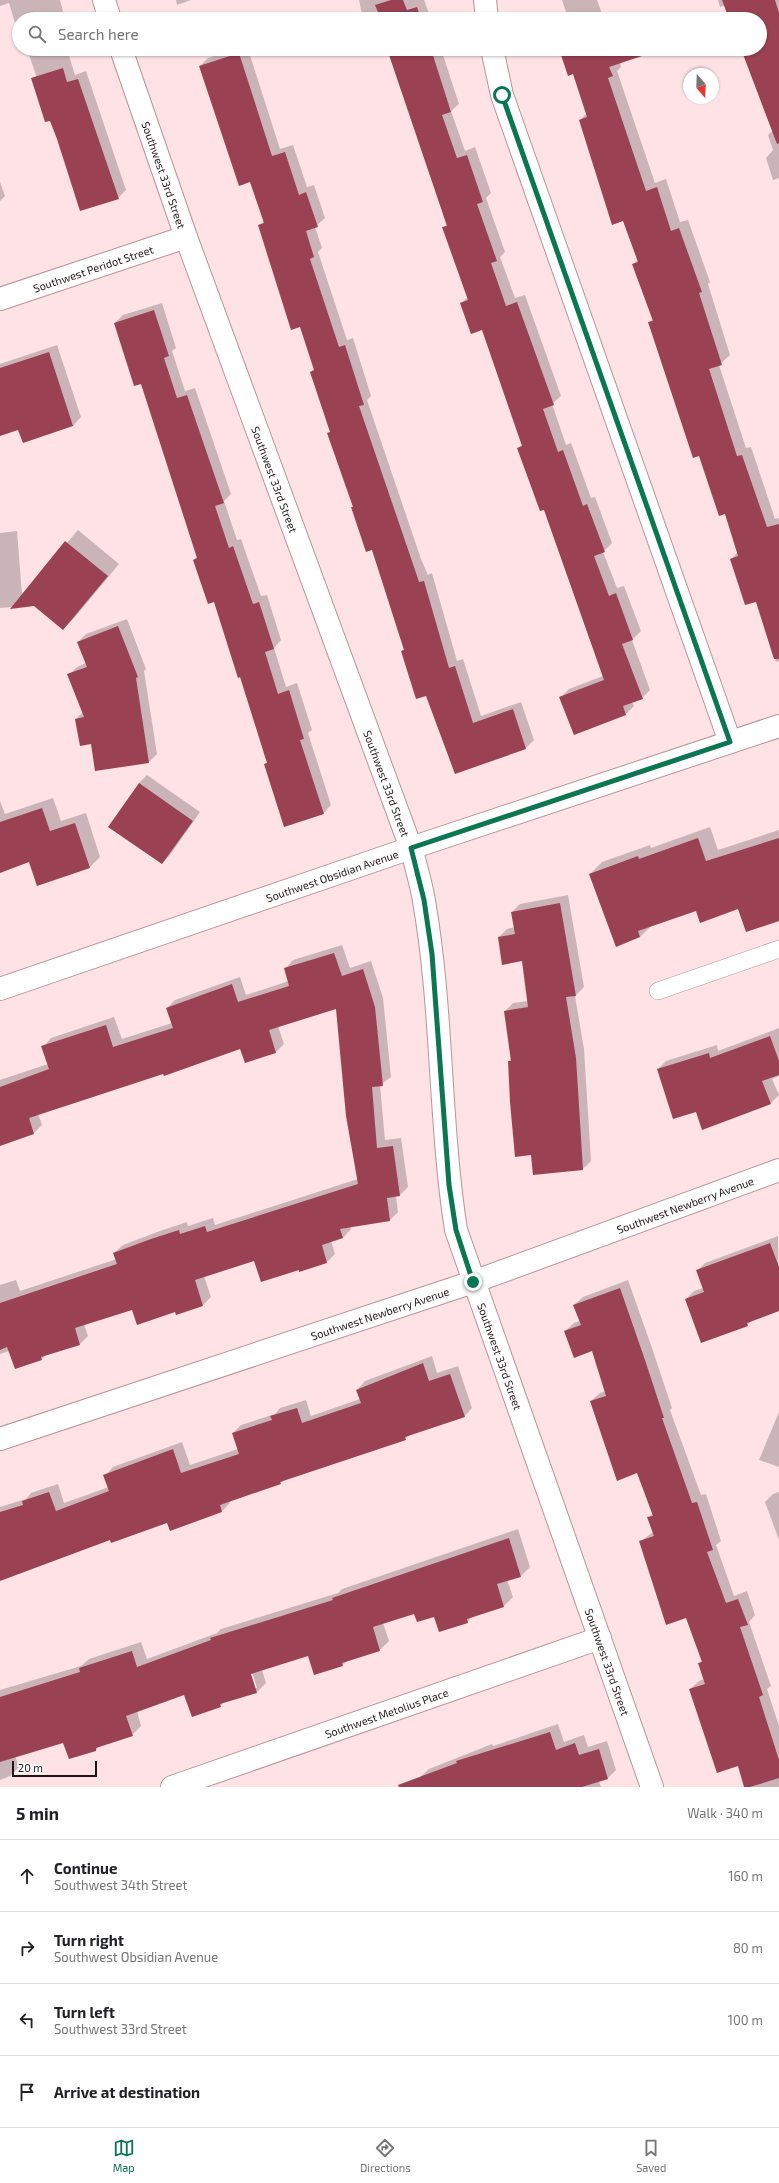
<!DOCTYPE html>
<html lang="en">
<head>
<meta charset="utf-8">
<style>
  body { margin:0; font-family:"Exo 2",sans-serif; background:#f6f6f6; color:#202124 }
  .compass { position:absolute; left:683px; top:68px; width:36px; height:36px; border-radius:50%; background:#fff; box-shadow:0 1px 3px #0004; rotate:161deg }
  .scale { position:absolute; left:12px; bottom:10px; width:85px; box-sizing:border-box; padding-left:4px; border:2px solid #201416; border-top:0; font-size:11px; line-height:14px; white-space:nowrap; color:#201416; -webkit-text-stroke:3px #fff; paint-order:stroke }
  .stop { position:absolute; width:12px; height:12px; margin:-9px; border:3px solid #0a7751; border-radius:50%; background:#fff }
  .stop.end { background:#0a7751; border-color:#fff; box-shadow:0 1px 4px #0008 }
  .list { margin:0; padding:0; list-style:none }
  h2 { display:flex; justify-content:space-between; align-items:center; height:52px; margin:0; padding:0 16px; font-size:17px }
  h2 small { font-size:13px; font-weight:400; color:#757577 }
  .list li { display:grid; grid-template-columns:26px 1fr auto; gap:12px; align-items:center; box-sizing:border-box; height:72px; padding:0 16px; border-top:1px solid #e0e0e0 }
  .list b { display:block; font-size:15px; white-space:nowrap }
  .list p { margin:0; font-size:13px; white-space:nowrap; color:#757577 }
  .list em { font-size:13px; font-style:normal; color:#757577 }
  .icon { flex:none; width:22px; height:22px; fill:none; stroke:currentColor; stroke-width:2; stroke-linecap:round; stroke-linejoin:round }
  .map { position:relative; flex:none; width:779px; height:1787px; overflow:hidden }
  .search { position:absolute; background:#fff; box-shadow:0 1px 3px #0004; left:12px; right:12px; top:12px; height:44px; display:flex; align-items:center; gap:10px; box-sizing:border-box; padding:0 14px; border-radius:22px; color:#757577; font-size:15px }
  .sheet { height:340px; background:#fff }
  nav { display:flex; justify-content:space-around; align-items:center; box-sizing:border-box; height:56px; border-top:1px solid #e0e0e0; background:#fff; font-size:11px; color:#757577 }
  nav a { display:grid; justify-items:center; gap:2px }
  nav .on { color:#0a7751 }
  .map>svg:first-child { display:block }
</style>
</head>
<body>
<div class="map">
<svg width="779" height="1787" viewBox="0 0 779 1787">
  <rect width="100%" height="100%" fill="#fee2e5"/>
  <g fill="#0003" fill-rule="evenodd">
    <polygon points="0,0 60,0 65,19 19,19 19,36 9,3 0,6"/>
    <polygon points="176,0 191,0 177,5"/>
    <polygon points="359,0 424,0 431,19 363,19"/>
    <polygon points="562,0 597,0 604,19 564,19 568,18"/>
    <polygon points="718,0 779,0 779,178 773,180 766,158 773,150 768,135 773,130 742,49 760,49 760,19 738,19 733,3 720,7"/>
    <polygon points="27,49 67,49 75,75 86,71 126,190 118,198 58,139"/>
    <polygon points="235,49 248,49 280,149 293,145 307,187 314,185 325,218 315,227 322,248 318,252 347,340 353,338 371,396 367,400 421,559 428,575 432,573 457,661 463,659 481,716 521,702 534,740 526,748 456,772 427,694 402,651 404,649 372,549 328,434 331,431 311,372 315,369 301,326 260,225 264,221 250,181 200,66 208,58"/>
    <polygon points="388,49 441,49 459,104 451,111 465,151 475,147 491,193 486,198 505,252 500,257 515,298 525,295 561,396 552,404 566,445 571,443 591,498 595,497 612,543 603,552 617,588 624,586 641,631 632,640 650,690 642,698 632,702 634,706 626,714 574,734 561,697 569,689 603,676 544,509 519,448 523,444 482,329 461,303 468,297 443,228 447,224"/>
    <polygon points="560,49 629,49 620,62 621,67 617,71 655,183 666,179 680,222 688,220 710,282 708,284 730,355 719,365 746,448 751,447 775,519 779,518 779,661 776,662 756,600 731,559 738,552 725,513 700,454 649,322 653,319 633,264 638,260 624,220 580,120 587,113 574,73"/>
    <polygon points="0,182 5,196 0,201"/>
    <polygon points="162,303 176,348 172,351 185,391 195,388 231,494 224,501 237,540 241,539 261,596 267,595 281,640 274,648 286,687 297,683 312,730 308,733 331,805 323,814 265,764 268,761 241,676 214,601 194,560 198,556 141,382 115,323 123,315"/>
    <polygon points="57,345 81,417 73,426 19,428 0,435 0,364"/>
    <polygon points="78,530 119,564 75,617 63,629 35,605 0,608 0,533 17,531 22,595"/>
    <polygon points="127,619 146,669 144,671 157,754 149,762 96,770 92,743 76,719 83,712 69,675 77,667 86,663 78,642 86,634"/>
    <polygon points="147,775 200,812 170,855 162,863 139,783"/>
    <polygon points="53,798 61,821 86,813 100,857 89,868 30,860 0,872 0,801 5,814"/>
    <polygon points="710,827 718,850 779,830 779,915 739,908 696,910 651,926 640,937 616,945 590,874 602,862 650,845 651,848"/>
    <polygon points="568,895 584,987 575,996 584,1049 591,1161 583,1169 532,1154 509,1061 511,1059 505,1011 513,1003 528,1001 522,960 499,937 507,929 515,927 512,912 520,904"/>
    <polygon points="342,945 350,968 371,961 383,998 391,1077 380,1085 385,1140 401,1138 408,1187 400,1195 396,1196 398,1212 390,1220 350,1226 351,1229 343,1238 331,1241 335,1254 327,1262 300,1270 254,1260 204,1276 211,1297 203,1305 176,1313 175,1311 132,1308 84,1324 88,1336 80,1344 46,1355 42,1359 9,1351 0,1354 0,1285 16,1280 20,1291 117,1259 114,1253 123,1245 160,1231 187,1222 188,1226 213,1218 215,1225 358,1179 337,1007 278,1026 284,1044 276,1052 246,1062 241,1047 38,1114 42,1125 34,1133 5,1143 0,1131 0,1080 48,1064 43,1047 51,1038 114,1017 122,1039 172,1023 167,1008 175,1000 240,977 246,995 289,981 285,969 293,960"/>
    <polygon points="779,1028 779,1076 772,1079 779,1095 771,1103 697,1111 658,1069 666,1061 717,1045 718,1051"/>
    <polygon points="778,1236 779,1310 753,1320 747,1325 686,1299 694,1291 703,1288 697,1271 705,1263"/>
    <polygon points="628,1280 653,1351 672,1408 670,1410 701,1495 706,1494 721,1541 716,1545 734,1596 747,1591 755,1615 749,1622 771,1686 767,1689 779,1726 779,1787 745,1787 738,1764 690,1689 699,1681 705,1679 699,1664 703,1660 687,1617 640,1542 653,1532 649,1517 653,1513 638,1472 591,1401 600,1393 606,1391 593,1350 565,1331 574,1323 580,1321 574,1305 583,1297"/>
    <polygon points="432,1356 437,1373 458,1366 472,1408 464,1417 410,1435 405,1439 285,1479 281,1483 229,1500 230,1503 222,1511 167,1522 111,1539 0,1580 0,1507 26,1499 31,1493 58,1484 64,1503 109,1487 105,1476 113,1467 182,1442 190,1465 238,1449 233,1433 241,1425 275,1414 280,1408 306,1400 311,1416 360,1399 357,1390 365,1381"/>
    <polygon points="779,1412 779,1467 759,1460"/>
    <polygon points="779,1492 779,1540 765,1502 773,1494"/>
    <path d="M518,1529L530,1567L521,1576L507,1580L513,1597L504,1606L473,1616L467,1622L415,1613L383,1623L389,1641L380,1650L348,1660L343,1665L315,1674L308,1655L262,1670L266,1683L257,1692L224,1702L220,1706L185,1694L137,1711L141,1726L132,1735L100,1745L96,1750L64,1742L15,1756L19,1767L10,1776L0,1780V1690L81,1666L89,1659L141,1642L147,1659L217,1633L221,1629L338,1593L342,1589ZM251,1669L257,1688H255L249,1670Z"/>
    <polygon points="558,1724 564,1742 584,1735 588,1747 607,1741 616,1770 608,1778 599,1781 601,1787 424,1787 420,1777 429,1769 492,1744 493,1746"/>
  </g>
  <g fill="#9a4153">
    <polygon points="391,0 403,0 407,10 417,7 421,19 375,19 380,17 375,5"/>
    <polygon points="722,0 775,0 779,13 779,143 777,144 741,49 760,49 760,19 729,19"/>
    <polygon points="373,49 431,49 451,112 442,115 457,158 467,155 483,202 477,204 497,261 491,263 506,306 517,302 554,405 543,409 558,452 563,450 583,506 587,504 605,552 594,556 609,596 616,593 633,640 622,644 643,699 623,706 626,715 574,735 559,697 604,680 544,510 540,511 517,448 522,446 482,330 471,334 460,303 468,300 442,227 447,226 387,49 374,54"/>
    <polygon points="559,49 650,49 651,53 609,67 613,76 608,78 646,191 657,187 671,231 679,228 702,292 699,293 722,365 709,369 737,456 742,455 767,527 779,524 779,659 774,659 756,602 745,605 730,559 738,556 725,514 719,516 699,456 693,458 648,322 653,321 632,264 638,262 623,221 612,225 579,120 587,117 573,74 568,76"/>
    <polygon points="239,53 272,156 285,152 299,195 306,192 318,227 306,231 314,257 310,259 339,347 345,345 364,405 359,406 414,567 419,582 424,581 449,668 455,666 473,723 513,709 526,749 455,774 426,696 416,699 401,651 404,650 372,550 366,552 351,507 353,507 327,433 330,432 310,372 314,370 300,327 291,330 258,225 264,223 250,182 239,186 199,66"/>
    <polygon points="63,68 67,82 78,79 119,199 80,211 57,139 50,121 45,122 31,78"/>
    <polygon points="154,310 169,356 164,358 177,398 187,395 224,503 215,506 229,548 233,546 253,604 259,602 274,649 265,652 278,694 289,690 304,739 300,740 324,814 284,827 264,764 267,763 240,677 238,678 214,602 208,604 193,560 197,558 141,384 134,386 114,323"/>
    <polygon points="49,352 73,426 23,443 18,430 0,436 0,368"/>
    <polygon points="65,541 108,576 63,630 34,606 10,609"/>
    <polygon points="118,626 138,677 136,678 149,763 95,771 91,744 80,746 75,719 84,717 67,674 87,667 77,642"/>
    <polygon points="139,783 193,821 162,864 108,827"/>
    <polygon points="42,808 50,831 75,823 90,868 37,886 29,862 0,873 0,822"/>
    <polygon points="698,838 706,861 779,838 779,921 746,932 738,909 700,923 696,911 638,931 640,937 616,947 589,874 638,856 639,859"/>
    <polygon points="560,903 576,996 566,997 576,1058 583,1170 533,1175 531,1155 515,1157 510,1102 508,1061 511,1061 504,1011 528,1007 522,961 502,965 498,937 515,934 511,912"/>
    <polygon points="334,953 342,976 363,969 375,1007 383,1086 372,1087 377,1148 393,1146 400,1196 387,1198 390,1221 340,1229 343,1238 322,1245 327,1263 299,1272 299,1270 261,1282 254,1261 195,1280 203,1306 176,1315 175,1312 137,1325 132,1310 75,1328 80,1345 41,1357 42,1360 15,1369 7,1347 0,1350 0,1303 117,1264 113,1253 151,1239 179,1230 180,1234 205,1226 207,1232 358,1184 346,1116 336,1009 269,1030 276,1053 245,1063 240,1049 164,1076 163,1074 29,1118 34,1134 0,1146 0,1087 49,1069 41,1046 106,1025 113,1047 173,1028 166,1008 232,984 238,1002 289,986 284,968"/>
    <polygon points="770,1036 779,1061 779,1075 762,1081 771,1104 702,1130 696,1112 673,1119 657,1069 709,1053 710,1058"/>
    <polygon points="770,1243 779,1267 779,1311 747,1323 748,1326 701,1343 685,1299 704,1292 696,1270"/>
    <polygon points="620,1288 645,1360 664,1418 662,1418 692,1503 697,1502 713,1550 707,1552 726,1603 738,1599 748,1625 740,1627 763,1695 759,1697 779,1760 779,1778 750,1787 744,1787 738,1766 717,1773 689,1689 705,1684 698,1663 702,1662 686,1618 666,1625 639,1541 654,1536 647,1517 653,1516 637,1473 617,1481 590,1401 606,1396 592,1351 574,1358 564,1331 581,1325 573,1305"/>
    <polygon points="423,1363 429,1381 450,1374 465,1417 405,1437 406,1440 280,1482 281,1484 220,1505 222,1512 170,1531 167,1523 111,1543 110,1540 0,1581 0,1512 23,1505 22,1501 49,1492 56,1511 109,1491 103,1475 173,1449 181,1473 239,1454 232,1433 272,1420 270,1416 297,1408 302,1423 361,1403 356,1390"/>
    <polygon points="509,1538 521,1577 497,1584 504,1607 467,1619 468,1623 439,1632 434,1617 417,1622 414,1614 373,1627 380,1651 342,1663 343,1666 314,1675 308,1656 251,1674 257,1693 220,1704 221,1707 192,1717 184,1695 126,1716 133,1736 96,1748 96,1751 69,1759 63,1743 0,1762 0,1697 80,1672 79,1668 132,1651 137,1667 211,1640 210,1638 333,1600 332,1598"/>
    <polygon points="550,1732 556,1750 575,1743 579,1755 599,1749 608,1779 582,1787 399,1787 398,1785 457,1763 456,1761"/>
  </g>
  <g fill="none" stroke-linecap="round" stroke-linejoin="round">
    <defs>
      <polyline id="service" points="658,991 779,949"/>
      <g id="minor">
        <polyline points="104,0 110,19"/>
        <polyline points="485,0 487,19"/>
        <path id="s1" d="M121,49L186,237L411,848C416,866 421,883 424,901C443,1010 439,1121 456,1230L652,1787"/>
        <polyline points="492,49 502,95 730,742"/>
        <path id="s2" d="M0,299L186,237"/>
        <path id="s3" d="M0,1439L473,1282L779,1170"/>
        <path id="s4" d="M172,1787L600,1638"/>
      </g>
      <g id="tertiary">
        <path id="s5" d="M0,989L411,848L779,726"/>
      </g>
    </defs>
    <use href="#service" stroke="#b69599" stroke-width="18"/>
    <use href="#minor" stroke="#b69599" stroke-width="24"/>
    <use href="#tertiary" stroke="#b69599" stroke-width="24"/>
    <use href="#service" stroke="#fff" stroke-width="17"/>
    <use href="#minor" stroke="#fff" stroke-width="22"/>
    <use href="#tertiary" stroke="#fff" stroke-width="22"/>
  </g>
  <g fill="none" stroke-linecap="round" stroke-linejoin="round">
    <polyline stroke="#0a7751" stroke-width="5" points="473,1282 456,1230 449,1185 432,954 424,900 411,848 730,742 502,95"/>
  </g>
  <g text-anchor="middle" dominant-baseline="central" stroke-width="4" stroke-linejoin="round" paint-order="stroke">
    <g font-size="11" fill="#201416" stroke="#fff">
      <text stroke="none"><textPath href="#s1" startOffset="133">Southwest 33rd Street</textPath></text>
      <text stroke="none"><textPath href="#s2" startOffset="98">Southwest Peridot Street</textPath></text>
      <text stroke="none"><textPath href="#s1" startOffset="457">Southwest 33rd Street</textPath></text>
      <text stroke="none"><textPath href="#s1" startOffset="781">Southwest 33rd Street</textPath></text>
      <text stroke="none"><textPath href="#s5" startOffset="351">Southwest Obsidian Avenue</textPath></text>
      <text stroke="none"><textPath href="#s3" startOffset="724">Southwest Newberry Avenue</textPath></text>
      <text stroke="none"><textPath href="#s3" startOffset="400">Southwest Newberry Avenue</textPath></text>
      <text stroke="none"><textPath href="#s1" startOffset="1369">Southwest 33rd Street</textPath></text>
      <text stroke="none"><textPath href="#s1" startOffset="1693">Southwest 33rd Street</textPath></text>
      <text stroke="none"><textPath href="#s4" startOffset="227">Southwest Metolius Place</textPath></text>
    </g>
  </g>
</svg>
<svg class="compass" viewBox="-18 -18 36 36"><path d="M0-13l5 13h-10z" fill="#e53935"/><path d="M0 13l5-13h-10z" fill="#757577"/></svg>
<div class="scale">20 m</div>
<div class="stop" style="left:502px;top:95px"></div>
<div class="stop end" style="left:473px;top:1282px"></div>
<div class="search"><svg class="icon" aria-label="search" viewBox="0 0 24 24"><circle cx="10" cy="10" r="6"/><path d="M15 15l6 6"/></svg>Search here</div>
</div>
<section class="sheet">
<h2>5 min<small>Walk · 340 m</small></h2>
<ul class="list">
<li><svg class="icon" aria-label="ahead" viewBox="0 0 24 24"><path d="M12 20V5M6 11l6-6 6 6"/></svg><div><b>Continue</b><p>Southwest 34th Street</p></div><em>160 m</em></li>
<li><svg class="icon" aria-label="right" viewBox="0 0 24 24"><path d="M7 20v-9h11M14 6l5 5-5 5"/></svg><div><b>Turn right</b><p>Southwest Obsidian Avenue</p></div><em>80 m</em></li>
<li><svg class="icon" aria-label="left" viewBox="0 0 24 24"><path d="M17 20v-9H6M10 6l-5 5 5 5"/></svg><div><b>Turn left</b><p>Southwest 33rd Street</p></div><em>100 m</em></li>
<li><svg class="icon" aria-label="arrive" viewBox="0 0 24 24"><path d="M6 21V4h12l-3 4 3 4H6"/></svg><div><b>Arrive at destination</b></div></li>
</ul>
</section>
<nav>
<a class="on"><svg class="icon" aria-label="map" viewBox="0 0 24 24"><path d="M3 6l6-2 6 2 6-2v14l-6 2-6-2-6 2zM9 4v14M15 6v14"/></svg>Map</a>
<a><svg class="icon" aria-label="directions" viewBox="0 0 24 24"><path d="M12 3l9 9-9 9-9-9zM9 14v-3h6M13 9l2 2-2 2"/></svg>Directions</a>
<a><svg class="icon" aria-label="saved" viewBox="0 0 24 24"><path d="M7 4h10v16l-5-4-5 4z"/></svg>Saved</a>
</nav>
</body>
</html>
